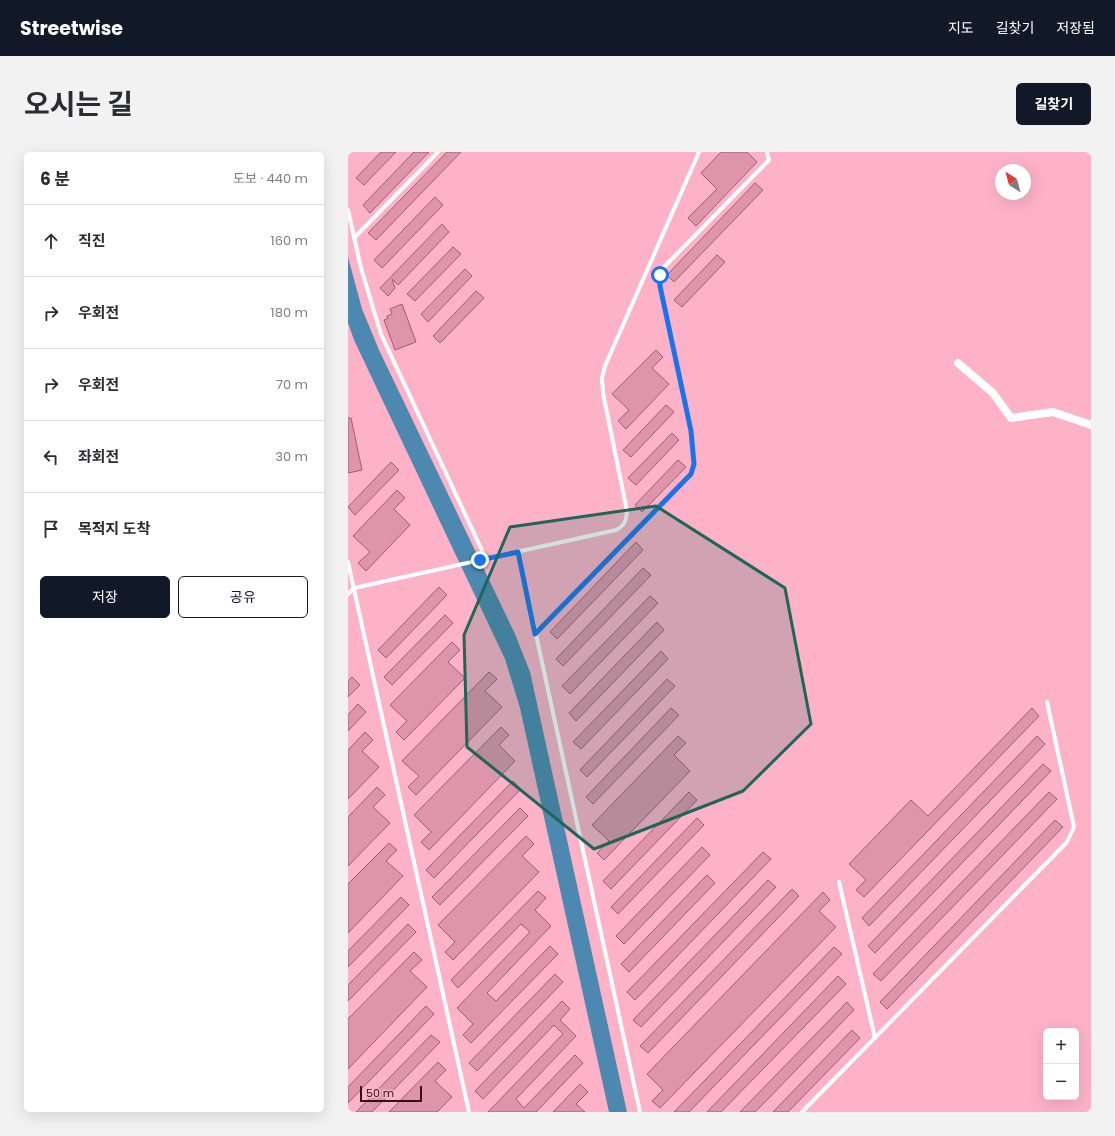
<!DOCTYPE html>
<html lang="ko">
<head>
<meta charset="utf-8">
<style>
  body { margin:0; font-family:Poppins,"Noto Sans KR",sans-serif; background:#f2f2f3; color:#2b2b33 }
  .controls { position:absolute; right:12px; bottom:12px; display:grid; overflow:hidden; border-radius:6px; box-shadow:0 4px 16px #0002 }
  .controls button { width:36px; height:36px; display:grid; place-items:center; padding:0; border:0; border-bottom:1px solid #e1e1e2; background:#fff; color:#2b2b33; font:20px sans-serif }
  .compass { position:absolute; left:647px; top:12px; width:36px; height:36px; border-radius:50%; background:#fff; box-shadow:0 4px 16px #0002; rotate:324deg }
  .scale { position:absolute; left:12px; bottom:10px; width:62px; box-sizing:border-box; padding-left:4px; border:2px solid #2d121b; border-top:0; font-size:11px; line-height:14px; white-space:nowrap; color:#2d121b; -webkit-text-stroke:3px #fdb2c8; paint-order:stroke }
  .stop { position:absolute; width:12px; height:12px; margin:-9px; border:3px solid #1a73e8; border-radius:50%; background:#fff }
  .stop.end { background:#1a73e8; border-color:#fff; box-shadow:0 1px 4px #0008 }
  .list { margin:0; padding:0; list-style:none }
  h2 { display:flex; justify-content:space-between; align-items:center; height:52px; margin:0; padding:0 16px; font-size:17px }
  h2 small { font-size:13px; font-weight:400; color:#7c7c81 }
  .list li { display:grid; grid-template-columns:26px 1fr auto; gap:12px; align-items:center; box-sizing:border-box; height:72px; padding:0 16px; border-top:1px solid #e1e1e2 }
  .list b { display:block; font-size:15px; white-space:nowrap }
  .list em { font-size:13px; font-style:normal; color:#7c7c81 }
  .actions { display:flex; gap:8px; padding:12px 16px }
  .actions a { flex:1; padding:9px 0; border:1px solid #111827; border-radius:6px; text-align:center; font-size:14px; color:#111827 }
  .actions .main { background:#111827; color:#fff }
  .icon { flex:none; width:22px; height:22px; fill:none; stroke:currentColor; stroke-width:2; stroke-linecap:round; stroke-linejoin:round }
  .map { position:relative; flex:none; width:743px; height:960px; overflow:hidden; border-radius:6px }
  header { display:flex; align-items:center; gap:24px; box-sizing:border-box; height:56px; padding:0 20px; background:#111827; color:#fff }
  header strong { font-size:19px }
  nav { display:flex; gap:22px; margin-inline-start:auto; font-size:14px }
  .intro { display:flex; align-items:center; justify-content:space-between; box-sizing:border-box; height:96px; padding:0 24px }
  h1 { margin:0; font-size:28px }
  .button { padding:10px 18px; border-radius:6px; background:#111827; color:#fff; font-size:14px; font-weight:700 }
  main { display:flex; gap:24px; padding:0 24px }
  aside { flex:1; background:#fff; border-radius:6px; box-shadow:0 4px 16px #0002 }
  .map>svg:first-child { display:block }
</style>
</head>
<body>
<header>
<strong>Streetwise</strong>
<nav><a>지도</a><a>길찾기</a><a>저장됨</a></nav>
</header>
<div class="intro"><h1>오시는 길</h1><a class="button">길찾기</a></div>
<main>
<aside>
<h2>6 분<small>도보 · 440 m</small></h2>
<ul class="list">
<li><svg class="icon" aria-label="ahead" viewBox="0 0 24 24"><path d="M12 20V5M6 11l6-6 6 6"/></svg><div><b>직진</b></div><em>160 m</em></li>
<li><svg class="icon" aria-label="right" viewBox="0 0 24 24"><path d="M7 20v-9h11M14 6l5 5-5 5"/></svg><div><b>우회전</b></div><em>180 m</em></li>
<li><svg class="icon" aria-label="right" viewBox="0 0 24 24"><path d="M7 20v-9h11M14 6l5 5-5 5"/></svg><div><b>우회전</b></div><em>70 m</em></li>
<li><svg class="icon" aria-label="left" viewBox="0 0 24 24"><path d="M17 20v-9H6M10 6l-5 5 5 5"/></svg><div><b>좌회전</b></div><em>30 m</em></li>
<li><svg class="icon" aria-label="arrive" viewBox="0 0 24 24"><path d="M6 21V4h12l-3 4 3 4H6"/></svg><div><b>목적지 도착</b></div></li>
</ul>
<div class="actions"><a class="main">저장</a><a>공유</a></div>
</aside>
<div class="map">
<svg width="743" height="960" viewBox="0 0 743 960">
  <rect width="100%" height="100%" fill="#fdb2c8"/>
  <polygon fill="#4c88b0" points="0,105 14,157 31,198 167,482 182,520 279,960 261,960 172,556 157,507 6,188 0,171"/>
  <g fill="#de95ab" stroke="#9f5c72">
    <polygon points="33,0 48,0 16,33 8,26"/>
    <polygon points="66,0 81,0 22,61 15,53"/>
    <polygon points="99,0 113,0 28,88 20,81"/>
    <polygon points="373,0 399,0 409,10 348,74 340,66 369,37 353,21"/>
    <polygon points="407,31 415,38 326,130 319,123"/>
    <polygon points="87,45 95,53 34,116 26,108"/>
    <polygon points="94,72 101,80 50,133 44,127 47,136 40,144 32,136"/>
    <polygon points="105,95 113,102 67,149 59,142"/>
    <polygon points="369,103 377,110 334,155 326,148"/>
    <polygon points="117,117 124,124 80,170 73,162"/>
    <polygon points="128,139 136,146 92,191 85,184"/>
    <polygon points="54,152 68,190 47,198 36,168 40,166 39,164 44,162 42,157"/>
    <polygon points="308,198 315,205 304,216 321,232 278,277 270,269 281,258 264,242"/>
    <polygon points="318,253 326,260 283,305 275,298"/>
    <polygon points="0,266 3,266 14,318 0,321"/>
    <polygon points="324,281 331,288 288,333 280,326"/>
    <polygon points="330,308 338,315 294,360 287,353"/>
    <polygon points="43,310 51,318 7,363 0,355"/>
    <polygon points="49,338 57,346 46,357 62,373 18,419 10,411 22,400 5,384"/>
    <polygon points="288,390 295,398 209,487 202,480"/>
    <polygon points="295,416 303,423 215,514 208,507"/>
    <polygon points="91,435 99,443 38,506 30,498"/>
    <polygon points="302,444 310,451 222,542 214,534"/>
    <polygon points="97,463 105,471 44,533 36,525"/>
    <polygon points="309,470 316,478 228,569 221,561"/>
    <polygon points="104,490 112,498 100,510 117,526 56,588 48,580 59,569 42,553"/>
    <polygon points="313,499 320,507 233,597 225,590"/>
    <polygon points="141,520 149,527 137,539 154,555 68,643 60,635 71,624 54,609"/>
    <polygon points="4,525 12,533 0,545 0,529"/>
    <polygon points="319,527 327,534 239,625 232,618"/>
    <polygon points="10,552 18,560 0,579 0,563"/>
    <polygon points="323,556 331,563 245,652 238,645"/>
    <polygon points="684,556 691,564 516,745 508,738 518,728 501,712 563,648 580,664"/>
    <polygon points="153,575 161,583 151,593 167,609 81,698 73,690 83,680 66,663"/>
    <polygon points="17,580 25,588 14,599 31,615 0,647 0,598"/>
    <polygon points="330,584 338,591 326,603 342,619 256,708 249,701 261,689 244,673"/>
    <polygon points="689,584 697,592 521,774 514,766"/>
    <polygon points="695,612 703,619 527,801 520,794"/>
    <polygon points="165,629 173,637 86,726 78,718"/>
    <polygon points="29,635 37,643 25,655 42,671 0,714 0,665"/>
    <polygon points="341,640 349,648 263,737 255,729"/>
    <polygon points="701,640 709,647 533,829 525,822"/>
    <polygon points="172,656 180,664 92,753 84,745"/>
    <polygon points="349,666 356,673 270,762 263,755"/>
    <polygon points="707,668 715,675 539,857 532,850"/>
    <polygon points="178,684 186,692 174,704 191,720 105,808 97,800 107,790 90,773"/>
    <polygon points="41,691 49,698 38,709 55,724 0,781 0,732"/>
    <polygon points="354,695 362,703 276,792 268,784"/>
    <polygon points="415,700 423,707 287,848 279,840"/>
    <polygon points="359,723 367,731 281,820 273,812"/>
    <polygon points="420,728 428,735 293,875 285,868"/>
    <polygon points="444,737 451,744 300,901 292,894"/>
    <polygon points="190,739 198,746 187,758 203,774 139,841 148,849 202,794 210,802 123,891 115,883 125,872 109,856 182,780 173,772 110,836 103,828"/>
    <polygon points="475,740 482,748 471,759 488,775 312,956 304,949 315,938 299,922"/>
    <polygon points="53,745 61,753 0,815 0,799"/>
    <polygon points="60,772 68,780 0,849 0,833"/>
    <polygon points="486,795 494,802 403,896 341,960 326,960"/>
    <polygon points="66,800 74,808 62,819 79,835 0,917 0,867"/>
    <polygon points="207,822 215,830 129,919 121,911"/>
    <polygon points="490,824 498,832 373,960 359,960"/>
    <polygon points="214,849 222,857 212,868 228,884 168,947 176,956 227,903 235,911 188,960 140,960 215,882 206,873 135,947 127,939"/>
    <polygon points="499,850 506,858 419,948 407,960 392,960"/>
    <polygon points="78,854 86,862 0,951 0,935"/>
    <polygon points="504,878 512,886 440,960 425,960"/>
    <polygon points="83,883 92,890 24,960 8,960"/>
    <polygon points="90,910 98,918 87,929 104,945 89,960 41,960"/>
    <polygon points="232,932 240,940 228,952 237,960 205,960"/>
  </g>
  <g fill="none" stroke-linecap="round" stroke-linejoin="round">
    <g stroke="#fff" stroke-width="4">
      <polyline points="0,58 13,116 33,182 138,407"/>
      <polyline points="6,86 90,0"/>
      <polyline points="170,400 292,960"/>
      <polyline points="0,410 121,960"/>
      <path d="M0,442L6,436L268,378C277,373 278,369 279,359L255,241L254,226L257,214L351,0"/>
      <polyline points="187,482 343,322 346,312 343,279 312,134 312,123 316,115 421,8 419,0"/>
      <polyline points="491,730 527,886"/>
      <polyline points="454,960 719,690 726,675 699,550"/>
    </g>
    <polyline stroke="#fff" stroke-width="8" points="610,211 645,241 663,266 705,260 743,273"/>
  </g>
  <g fill="none" stroke-linecap="round" stroke-linejoin="round">
    <polyline stroke="#1a73e8" stroke-width="5" points="132,408 170,400 187,482 343,322 346,312 343,279 312,134 312,123"/>
  </g>
  <path fill="#1f665a" fill-opacity="0.2" stroke="#1f665a" stroke-width="3" stroke-linejoin="round" d="M308,354L437,436L463,572L395,639L246,697L119,595L116,483L162,375Z"/>
</svg>
<div class="controls">
<button>+</button>
<button>−</button>
</div>
<svg class="compass" viewBox="-18 -18 36 36"><path d="M0-13l5 13h-10z" fill="#e53935"/><path d="M0 13l5-13h-10z" fill="#7c7c81"/></svg>
<div class="scale">50 m</div>
<div class="stop" style="left:312px;top:123px"></div>
<div class="stop end" style="left:132px;top:408px"></div>
</div>
</main>
</body>
</html>
